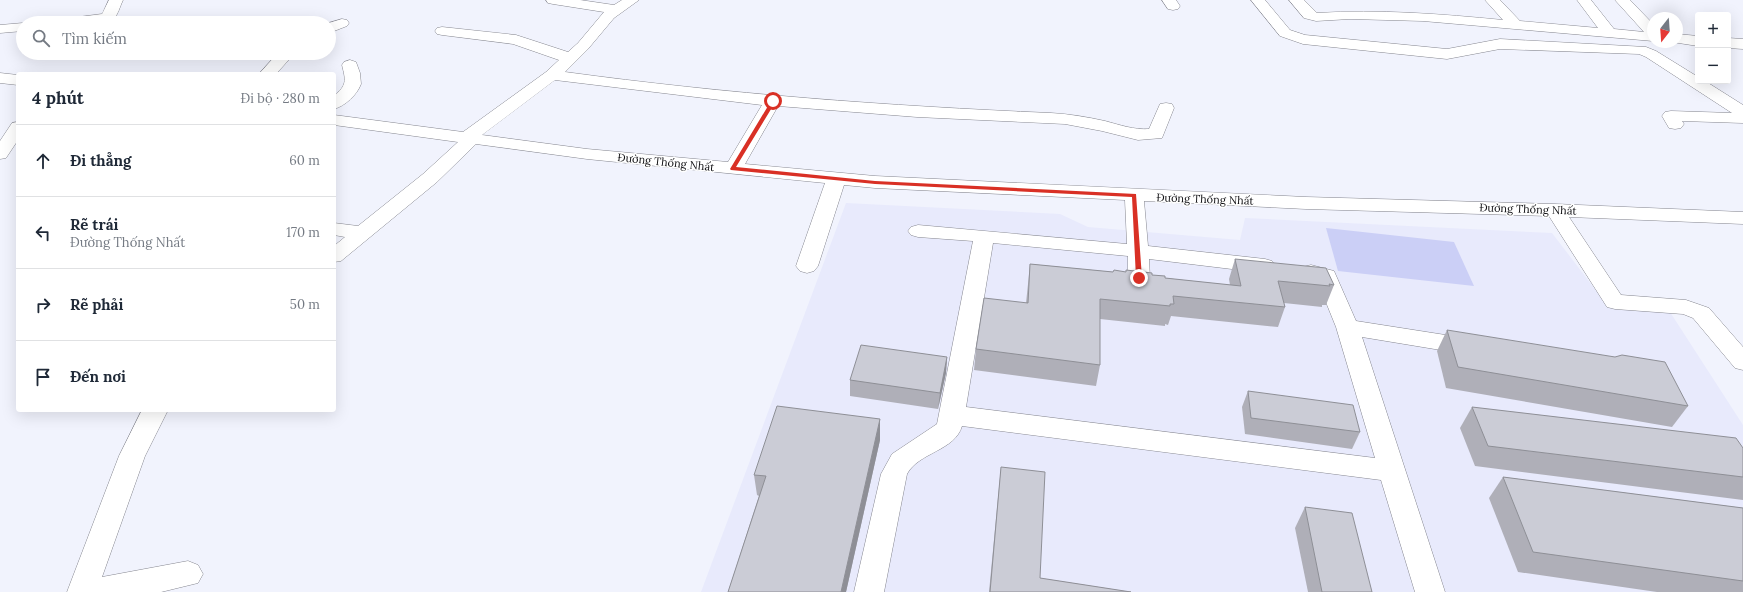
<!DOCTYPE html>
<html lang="vi">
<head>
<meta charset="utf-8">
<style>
  body { margin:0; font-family:Lora,serif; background:#f6f6f7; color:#1f2937 }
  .controls { position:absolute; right:12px; top:12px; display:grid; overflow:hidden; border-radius:4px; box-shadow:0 4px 16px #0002 }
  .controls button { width:36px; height:36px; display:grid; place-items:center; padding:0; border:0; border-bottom:1px solid #e0e1e3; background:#fff; color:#1f2937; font:20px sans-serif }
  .compass { position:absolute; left:1647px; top:12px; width:36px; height:36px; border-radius:50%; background:#fff; box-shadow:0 4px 16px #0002; rotate:197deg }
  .stop { position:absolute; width:12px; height:12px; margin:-9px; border:3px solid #d93025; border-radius:50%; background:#fff }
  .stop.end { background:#d93025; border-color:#fff; box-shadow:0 1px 4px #0008 }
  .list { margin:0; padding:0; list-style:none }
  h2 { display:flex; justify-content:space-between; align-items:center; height:52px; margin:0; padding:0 16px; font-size:17px }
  h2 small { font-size:13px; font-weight:400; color:#747a83 }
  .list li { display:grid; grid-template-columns:26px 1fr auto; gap:12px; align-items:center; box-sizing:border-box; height:72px; padding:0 16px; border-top:1px solid #e0e1e3 }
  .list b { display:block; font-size:15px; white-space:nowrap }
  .list p { margin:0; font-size:13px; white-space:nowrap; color:#747a83 }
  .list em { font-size:13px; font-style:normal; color:#747a83 }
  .icon { flex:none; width:22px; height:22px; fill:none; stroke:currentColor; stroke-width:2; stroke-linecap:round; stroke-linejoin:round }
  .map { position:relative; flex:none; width:1743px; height:592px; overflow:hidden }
  .search { position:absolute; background:#fff; box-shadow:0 4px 16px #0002; left:16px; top:16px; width:320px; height:44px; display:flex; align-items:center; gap:10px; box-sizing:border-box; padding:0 14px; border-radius:22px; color:#747a83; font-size:15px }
  .panel { position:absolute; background:#fff; box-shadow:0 4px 16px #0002; left:16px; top:72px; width:320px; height:340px; border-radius:4px }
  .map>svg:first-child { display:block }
</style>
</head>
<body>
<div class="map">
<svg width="1743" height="592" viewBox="0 0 1743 592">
  <rect width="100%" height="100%" fill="#f1f3fd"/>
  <polygon fill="#e8eafc" points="846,203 1060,214 1088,227 1240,240 1245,218 1552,233 1601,297 1670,312 1743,425 1743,592 701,592"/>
  <polygon fill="#cbcff6" points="1326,228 1454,242 1474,286 1338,271"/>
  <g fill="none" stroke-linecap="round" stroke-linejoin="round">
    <defs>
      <g id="minor">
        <path d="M109,0H123C120,6 118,15 113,20C105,27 67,23 56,23L58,20L63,19L102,14Z"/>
        <path d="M546,0H580L614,5L622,0H639L614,18L588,49L565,72C726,94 888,106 1051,113C1069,114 1087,117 1105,121C1120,125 1134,130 1149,129L1160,104L1166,103L1172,104L1174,108L1162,138L1138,140L1102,131L1065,124L917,117L778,106L745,164L875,176L1306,197L1555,204L1743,212V224L1569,217L1621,295L1686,300L1709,308L1743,347V370L1735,368L1693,318L1683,314L1615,309L1607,307L1549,216L1306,209L1144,201L1148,246L1265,259L1272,261L1276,266L1272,271L1265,273L1149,259L1150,279L1147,284L1139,286L1131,284L1128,279V256L993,243L966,407L1375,458L1336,327L1317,280L1303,277L1300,272L1303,267L1311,265L1334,271L1356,321L1471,339L1479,341L1483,347L1479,353L1471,355L1362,337L1445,592H1415L1381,480L962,426C955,451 919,452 907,474L884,592H854L881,474L892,454L937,424L973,241L918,237L911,235L908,231L911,227L918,225L1127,244L1125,200L875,188L844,185L818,266L814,271L807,273L800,271L796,266L825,183L587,159L476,144L437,182L341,261L334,262V246L345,237L334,235V223L358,226L423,174L458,142L334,125V115L463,132L546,72L559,60L513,44L442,35L437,34L435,31L437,28L442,27L516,35L568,52L578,43L604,12L553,4L548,3ZM555,80L762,105L728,162L587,149L482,135Z"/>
        <polygon points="1162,0 1176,0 1180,6 1178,9 1173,10 1168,9"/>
        <polygon points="1251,0 1265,0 1290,30 1305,35 1447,49 1500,39 1646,47 1656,51 1698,77 1698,81 1705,81 1743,105 1743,123 1682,121 1684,124 1681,128 1675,129 1669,128 1662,116 1665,112 1671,111 1732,113 1646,57 1639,54 1500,49 1447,59 1303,44 1280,36"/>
        <path d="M1289,0H1304L1317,13C1379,9 1441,14 1503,20L1485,0H1500L1520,21L1598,28L1577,0H1591L1614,29L1644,32L1615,0H1630L1653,24V41L1423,21L1350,19L1316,21L1304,18Z"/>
        <polygon points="342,19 347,20 349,23 347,26 329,33 329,23"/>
        <polygon points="23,23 23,31 0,33 0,25 23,23 25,23"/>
        <polygon points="1677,34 1698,36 1698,46 1672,42 1677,42"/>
        <polygon points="1728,38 1743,39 1743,49 1728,48"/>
        <polygon points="278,53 295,53 276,74 259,74"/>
        <path d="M350,60L356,62L360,73L361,84C357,95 345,106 334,109V96C347,85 346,81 342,65L344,62Z"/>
        <polygon points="0,73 18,75 18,85 0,83"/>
        <polygon points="18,122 18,140 6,158 0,159 0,141 12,123"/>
        <polygon points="142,410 168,410 145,456 102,577 188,561 198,565 203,574 198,583 161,592 67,592 119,456"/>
      </g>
    </defs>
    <use href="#minor" stroke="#85868f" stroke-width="1"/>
    <use href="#minor" fill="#fff" fill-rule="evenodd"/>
  </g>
  <g fill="#afafb8">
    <polygon points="1235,259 1334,285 1326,305 1322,305 1322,307 1284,303 1285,307 1278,327 1171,316 1168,325 1165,324 1165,326 1100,319 1100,365 1096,386 974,370 976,349 1026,303 1028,284 1030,264 1113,272 1152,275 1165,278 1230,285 1229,279"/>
    <polygon points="1447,330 1688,406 1672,427 1446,388 1437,351"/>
    <polygon points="947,357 946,373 938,409 850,396 850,380"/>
    <polygon points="1248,391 1360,432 1352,449 1245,434 1242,407"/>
    <polygon points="1472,407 1743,477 1743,500 1475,466 1460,428"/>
    <polygon points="880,419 880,440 846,592 728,592 759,496 757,495 754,475"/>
    <polygon points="1001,467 1040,578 1131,592 989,592 999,487"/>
    <polygon points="1503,477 1743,508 1743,592 1657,592 1518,572 1489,498"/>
    <polygon points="1305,507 1372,592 1308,592 1295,528"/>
  </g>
  <g fill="#8e8f96">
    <polygon points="947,357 946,373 938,409 940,393"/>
    <polygon points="880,419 880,440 846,592 841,592"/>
  </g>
  <g fill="#cbccd6" stroke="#8e8f96">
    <polygon points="1235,259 1326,268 1334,285 1329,284 1330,286 1278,281 1285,307 1173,296 1174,304 1170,304 1170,306 1100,299 1100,365 976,349 984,298 1028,303 1030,264 1113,272 1114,270 1126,272 1126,270 1152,273 1152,275 1165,276 1165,278 1241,286"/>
    <polygon points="1447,330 1615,357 1622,355 1665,362 1688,406 1458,367"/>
    <polygon points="861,345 947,357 940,393 850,380"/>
    <polygon points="1248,391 1353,405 1360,432 1251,418"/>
    <polygon points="777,406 880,419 841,592 728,592 766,476 754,475"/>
    <polygon points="1472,407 1736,438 1743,448 1743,477 1488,446"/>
    <polygon points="1001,467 1045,472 1040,578 1131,592 990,592"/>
    <polygon points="1503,477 1743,508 1743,581 1533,552"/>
    <polygon points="1305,507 1352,513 1372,592 1322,592"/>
  </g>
  <polygon fill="#d93025" points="773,100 776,101 736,167 875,181 1136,194 1142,278 1139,280 1136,278 1132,197 875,184 731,170 730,169 771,101"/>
  <g text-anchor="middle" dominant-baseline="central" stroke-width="3" stroke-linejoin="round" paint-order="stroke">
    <g font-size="11" fill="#0c0c0f" stroke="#fff">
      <text transform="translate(666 162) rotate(6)">Đường Thống Nhất</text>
      <text transform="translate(1205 199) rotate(2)">Đường Thống Nhất</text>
      <text transform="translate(1528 209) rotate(2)">Đường Thống Nhất</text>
    </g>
  </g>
</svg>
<div class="controls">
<button>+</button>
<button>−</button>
</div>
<svg class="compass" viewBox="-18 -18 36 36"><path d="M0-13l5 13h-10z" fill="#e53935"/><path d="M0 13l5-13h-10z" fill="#747a83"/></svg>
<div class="stop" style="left:773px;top:101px"></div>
<div class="stop end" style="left:1139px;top:278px"></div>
<div class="search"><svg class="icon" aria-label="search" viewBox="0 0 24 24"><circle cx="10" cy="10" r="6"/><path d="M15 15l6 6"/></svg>Tìm kiếm</div>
<section class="panel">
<h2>4 phút<small>Đi bộ · 280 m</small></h2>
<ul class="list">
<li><svg class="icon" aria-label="ahead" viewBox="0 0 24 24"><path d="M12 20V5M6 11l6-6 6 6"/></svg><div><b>Đi thẳng</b></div><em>60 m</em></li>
<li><svg class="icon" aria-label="left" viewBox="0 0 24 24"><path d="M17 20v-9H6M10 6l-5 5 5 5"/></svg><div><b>Rẽ trái</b><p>Đường Thống Nhất</p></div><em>170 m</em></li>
<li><svg class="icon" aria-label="right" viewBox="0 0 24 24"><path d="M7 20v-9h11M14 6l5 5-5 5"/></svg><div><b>Rẽ phải</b></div><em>50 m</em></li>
<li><svg class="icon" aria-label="arrive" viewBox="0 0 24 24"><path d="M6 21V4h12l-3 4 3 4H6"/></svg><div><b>Đến nơi</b></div></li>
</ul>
</section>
</div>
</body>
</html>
